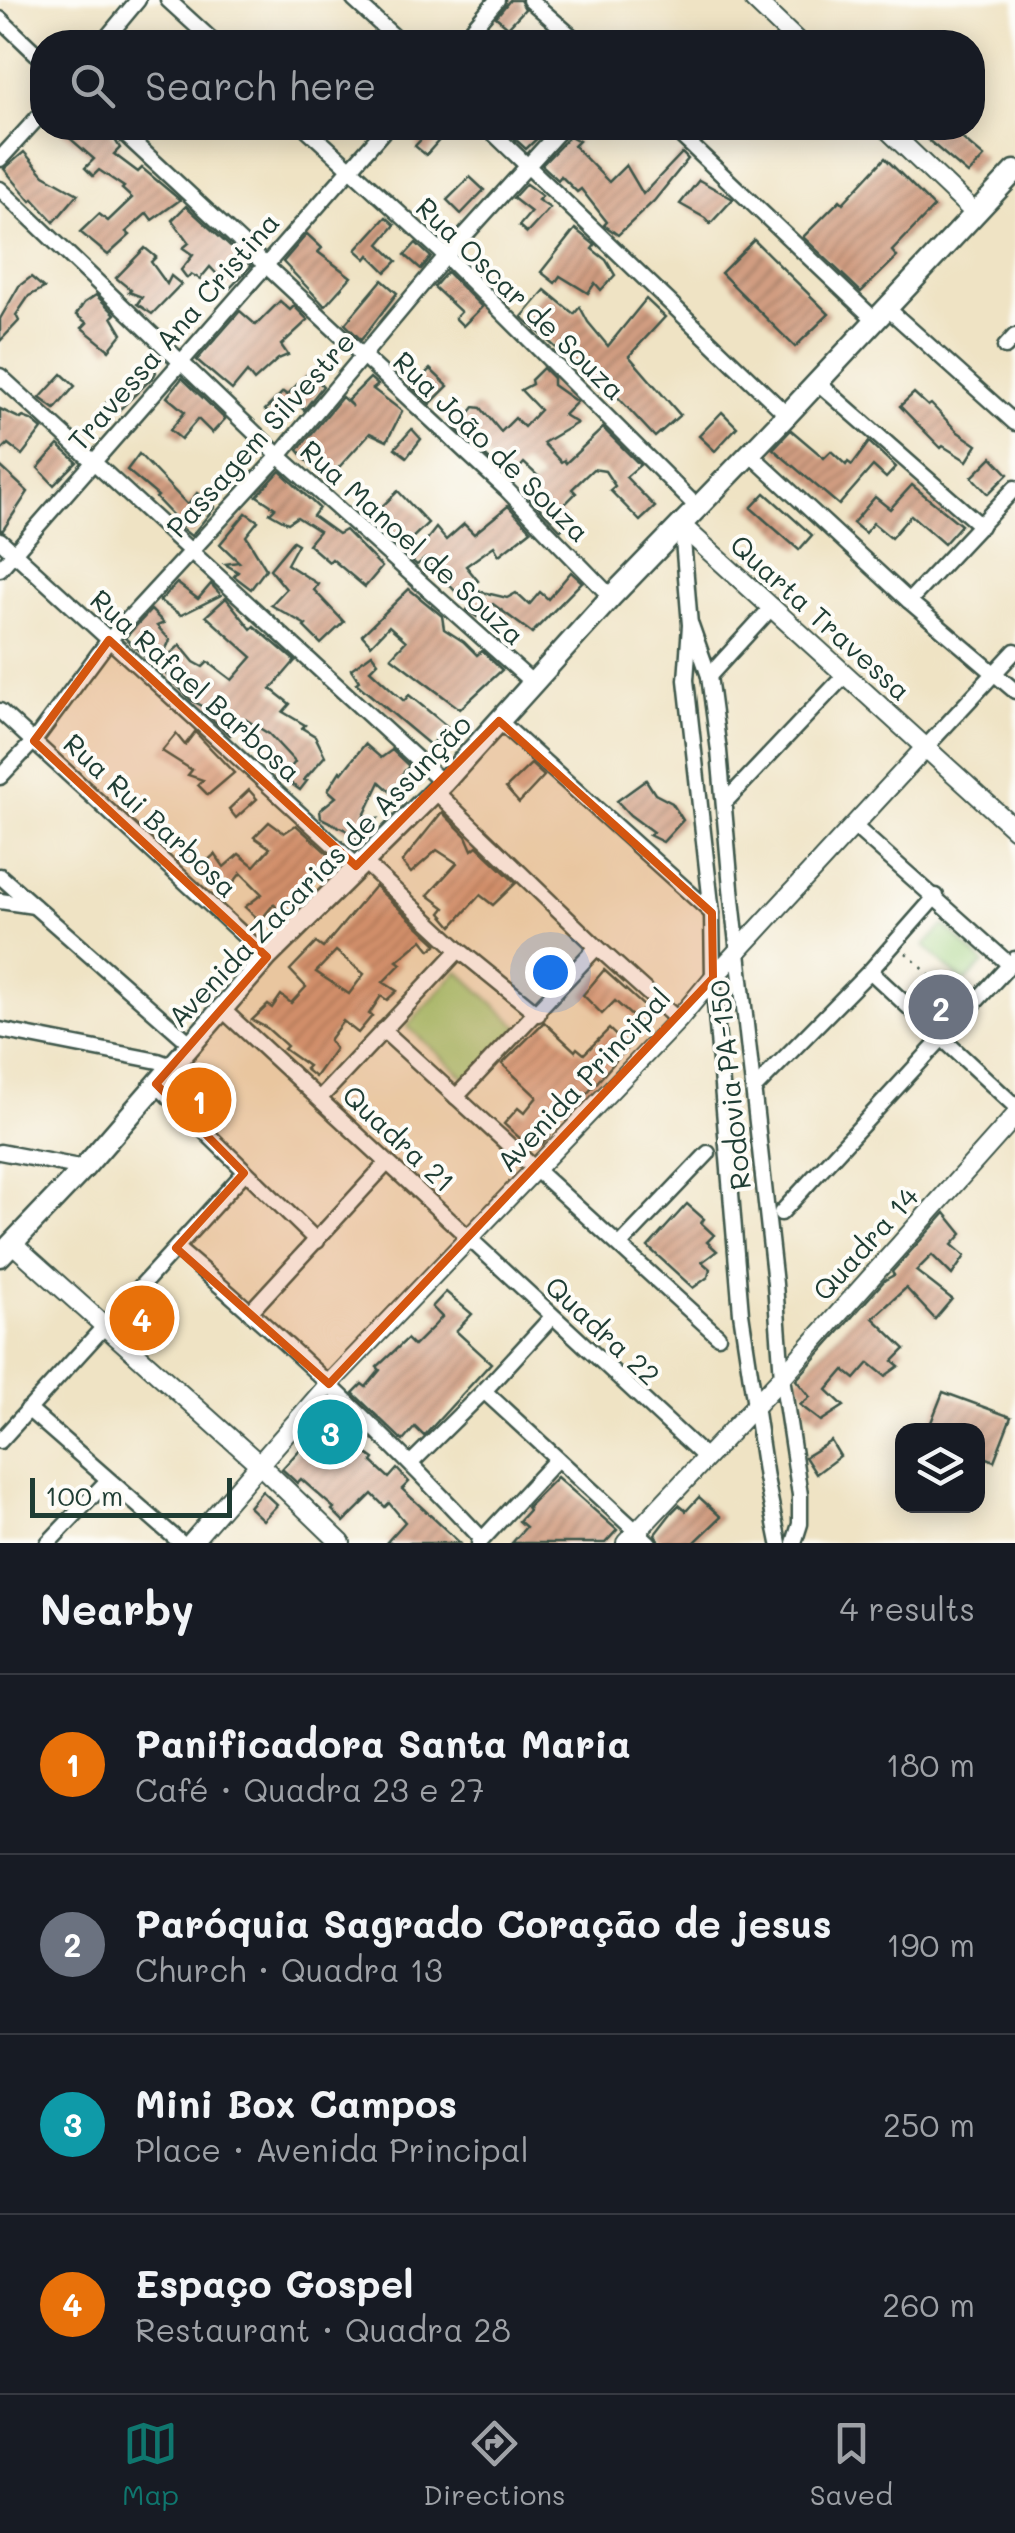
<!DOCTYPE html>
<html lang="en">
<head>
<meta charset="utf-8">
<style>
  body { margin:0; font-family:Mali,sans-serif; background:#242831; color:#f1f3f6 }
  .controls { position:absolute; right:30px; bottom:30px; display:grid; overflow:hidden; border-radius:20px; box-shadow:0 5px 25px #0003 }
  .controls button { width:90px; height:90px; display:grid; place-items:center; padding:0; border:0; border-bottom:2px solid #363941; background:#171b24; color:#f1f3f6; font:50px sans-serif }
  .scale { position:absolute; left:30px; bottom:25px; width:202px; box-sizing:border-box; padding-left:10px; border:5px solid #1f3d34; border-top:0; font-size:28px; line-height:35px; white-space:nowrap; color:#1f3d34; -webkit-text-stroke:8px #fdfcf7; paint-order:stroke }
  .you { position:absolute; left:550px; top:972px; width:35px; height:35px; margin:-25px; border:8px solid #fff; border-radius:50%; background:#1a73e8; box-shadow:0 0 0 15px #1a73e833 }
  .badge { display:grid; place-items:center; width:65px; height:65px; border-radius:50%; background:#0f766e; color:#fff; font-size:32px; font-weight:700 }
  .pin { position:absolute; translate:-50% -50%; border:5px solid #fff; box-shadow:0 2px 10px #0006 }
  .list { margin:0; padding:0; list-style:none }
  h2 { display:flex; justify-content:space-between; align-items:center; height:130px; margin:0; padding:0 40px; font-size:42px }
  h2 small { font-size:32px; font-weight:400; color:#9ea1a6 }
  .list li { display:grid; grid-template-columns:65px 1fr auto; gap:30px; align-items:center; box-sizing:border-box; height:180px; padding:0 40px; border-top:2px solid #363941 }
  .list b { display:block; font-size:38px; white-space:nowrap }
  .list p { margin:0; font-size:32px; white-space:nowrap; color:#9ea1a6 }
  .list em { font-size:32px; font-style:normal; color:#9ea1a6 }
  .icon { flex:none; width:55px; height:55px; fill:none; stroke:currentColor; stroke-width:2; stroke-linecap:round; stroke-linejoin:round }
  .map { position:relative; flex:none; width:1015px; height:1543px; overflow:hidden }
  .search { position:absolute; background:#171b24; box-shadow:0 5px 25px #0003; left:30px; right:30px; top:30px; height:110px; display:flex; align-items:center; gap:25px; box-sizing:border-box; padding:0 35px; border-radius:40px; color:#9ea1a6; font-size:38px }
  .sheet { height:850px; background:#171b24 }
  nav { display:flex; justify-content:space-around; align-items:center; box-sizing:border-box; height:140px; border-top:2px solid #363941; background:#171b24; font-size:28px; color:#9ea1a6 }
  nav a { display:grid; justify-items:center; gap:5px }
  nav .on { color:#0f766e }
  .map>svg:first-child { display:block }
</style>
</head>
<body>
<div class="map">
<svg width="1015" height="1543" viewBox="0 0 1015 1543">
  <defs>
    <pattern id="building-hatch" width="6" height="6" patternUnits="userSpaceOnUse" patternTransform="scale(2.5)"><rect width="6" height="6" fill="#d19d81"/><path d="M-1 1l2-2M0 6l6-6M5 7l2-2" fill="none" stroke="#a9816a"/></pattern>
  </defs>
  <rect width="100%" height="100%" fill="#fdfcf7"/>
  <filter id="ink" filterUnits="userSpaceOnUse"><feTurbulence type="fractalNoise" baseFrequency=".01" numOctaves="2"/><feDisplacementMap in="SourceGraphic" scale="20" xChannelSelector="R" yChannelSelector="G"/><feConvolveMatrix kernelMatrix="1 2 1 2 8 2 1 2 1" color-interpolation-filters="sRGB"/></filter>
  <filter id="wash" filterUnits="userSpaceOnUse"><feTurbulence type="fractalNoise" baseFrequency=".0048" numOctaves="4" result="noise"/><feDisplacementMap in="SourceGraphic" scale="40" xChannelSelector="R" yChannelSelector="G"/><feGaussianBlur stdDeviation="2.25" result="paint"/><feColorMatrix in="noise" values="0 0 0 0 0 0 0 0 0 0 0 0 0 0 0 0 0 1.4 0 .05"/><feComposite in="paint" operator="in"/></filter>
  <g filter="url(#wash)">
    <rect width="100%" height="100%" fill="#efe3c4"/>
    <g fill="#9fd07f" stroke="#5f865a" stroke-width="2.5">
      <polygon points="944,925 984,963 964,983 924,946"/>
      <polygon points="458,971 520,1028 470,1083 407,1026"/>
    </g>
    <g id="blocks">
      <g fill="url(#building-hatch)" fill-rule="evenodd">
        <polygon points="510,0 520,0 525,9 508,27 496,17"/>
        <polygon points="58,128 108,128 120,148 114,154 138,172 142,168 180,200 152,220 147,213 126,232 130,235 108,255 80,232 99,214 108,221 132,198 122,189 124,187 99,170 93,176 85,168 94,159"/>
        <polygon points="432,128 450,128 426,155 415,146"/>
        <polygon points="503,128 548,128 526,149"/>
        <polygon points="914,128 950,128 984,157 968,174"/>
        <polygon points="570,136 579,141 574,146 609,182 626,165 643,194 682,153 688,159 654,201 618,235 604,225 607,222 581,189 577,192 561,176 558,180 542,165"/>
        <polygon points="24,152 44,175 78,194 54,222 33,199 31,201 4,169"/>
        <polygon points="885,158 934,207 892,251 897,257 861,292 803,237 840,200 843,203"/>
        <polygon points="470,177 484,190 461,214 447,200"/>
        <polygon points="699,180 733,199 710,224 705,218 680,204"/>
        <polygon points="526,184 542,196 538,200 550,208 527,233 519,226 531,212 513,198"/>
        <polygon points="186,206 251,266 230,288 210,267 200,279 191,274 187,278 181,270 193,255 183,248 189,243 172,220"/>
        <polygon points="386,217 395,225 379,244 397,261 386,272 369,255 366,259 356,250"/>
        <polygon points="575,229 595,245 592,249 606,260 615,275 601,290 595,283 588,293 560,276 555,283 541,272"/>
        <polygon points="307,234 322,248 318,252 351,277 325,306 283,262"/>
        <polygon points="754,240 829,314 795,347 721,273"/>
        <polygon points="416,243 431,257 421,269 405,255"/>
        <polygon points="145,248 156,257 151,262 167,284 171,276 181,284 152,314 137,304 142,297 129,292 131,290 116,278"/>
        <polygon points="447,272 482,307 463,326 455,318 461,312 434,287"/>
        <polygon points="31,277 44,288 29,296 16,315 19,321 0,341 0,319 19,286"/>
        <polygon points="382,280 397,293 361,340 345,324"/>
        <polygon points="545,290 574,314 580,307 588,322 608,346 646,299 665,317 629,356 680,415 655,437 613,392 610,397 522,317"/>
        <polygon points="96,295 115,314 112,317 122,334 109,350 82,328 87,323 76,315 84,303"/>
        <polygon points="280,301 290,310 294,306 308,320 281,345 288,355 278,359 254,381 247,372 232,390 197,360 240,311 256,325"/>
        <polygon points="150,363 156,372 154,376 115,414 105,404"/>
        <polygon points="543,368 553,378 553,385 577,402 564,415 577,423 543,443 561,462 564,460 566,463 603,428 640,465 626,477 655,507 640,521 610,490 615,486 605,471 593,469 572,489 576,493 559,510 568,522 561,530 524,492 541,479 524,463 510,479 457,429 474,407 481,408 501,432 515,418 524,427 540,410 521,390 532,384 531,380"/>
        <polygon points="430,369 448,386 430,404 412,387"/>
        <polygon points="309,372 323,386 304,410 295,401 274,418 265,410 283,392 287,395"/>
        <polygon points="62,374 75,386 55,409 40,398"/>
        <polygon points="182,378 225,419 212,433 198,419 181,439 170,430 185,412 167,397"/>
        <polygon points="370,378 378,385 373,389 402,411 387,441 370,433 331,476 311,461 309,463 298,450 342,397 353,407 347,401"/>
        <polygon points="914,393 928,406 931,404 958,432 977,445 967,461 943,446 941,448 900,406"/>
        <polygon points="0,409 21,419 23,417 31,420 42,429 22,455 8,444 0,452"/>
        <polygon points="722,412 737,427 715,451 699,436"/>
        <polygon points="412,429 421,439 407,457 395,448"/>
        <polygon points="791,430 824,458 831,451 846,465 848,462 852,465 869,442 896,467 886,478 873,466 839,505 773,449"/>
        <polygon points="58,445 77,462 54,485 38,468"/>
        <polygon points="139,454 188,505 197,493 215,507 191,536 174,522 176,519 156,498 158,496 127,470"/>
        <polygon points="992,457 1008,474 988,494 972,477"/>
        <polygon points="0,466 28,492 3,530 0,530"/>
        <polygon points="280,471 319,508 313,516 338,534 345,530 382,567 365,587 332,559 329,562 308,544 319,531 297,517 288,523 270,513 275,508 257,496"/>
        <polygon points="912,485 961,525 944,544 911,515 891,538 873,523 865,533 853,523 875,497 890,509"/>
        <polygon points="398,491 428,523 405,545 396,541 370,518"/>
        <polygon points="765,493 812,535 799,550 751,508"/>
        <polygon points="508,506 531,530 499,555 494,546 466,566 478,581 457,593 425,559 417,565 411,560 436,528 446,540 464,524 474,534"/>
        <polygon points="246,513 258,521 246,536 266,569 251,589 234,576 238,572 225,564 239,562 220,544"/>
        <polygon points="293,541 298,544 287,564 318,584 314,590 344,622 321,644 304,627 306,625 271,605 286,589 270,569"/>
        <polygon points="571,572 582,582 532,633 493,604 477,617 467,610 481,595 474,590 507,598 516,593 529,605 540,592 548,599"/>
        <polygon points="177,583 198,599 211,584 221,595 181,615 160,601"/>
        <polygon points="409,589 442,616 444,629 464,642 477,655 482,651 502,670 460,709 391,657 406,641 389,626 371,645 362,635"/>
        <polygon points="226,598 251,629 254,626 295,661 271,689 290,704 283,712 305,725 302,728 315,736 325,756 304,780 307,781 300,790 274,771 277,765 288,771 295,762 269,734 245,719 230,735 204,712 206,708 191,700 158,665 180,645 194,662 203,667 208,662 232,680 252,657 206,616"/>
        <polygon points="151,610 164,623 157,626 170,640 157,668 125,638"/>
        <polygon points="372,654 378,662 370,670 404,701 409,695 448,727 430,745 356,683 359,681 351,669"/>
        <polygon points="195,732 234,773 208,795 198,785 203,780 188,775 192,770 162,751 176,734 185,745"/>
        <polygon points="365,744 381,758 392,750 409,766 402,774 408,779 393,794 380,782 361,822 377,819 356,840 346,830 321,818 320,810 336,797 328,790 340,771 342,773"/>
        <polygon points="531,764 544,776 519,803 506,788"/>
        <polygon points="646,780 655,794 672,803 683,820 663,842 649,835 653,832 630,815 617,801"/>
        <polygon points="249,790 257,799 236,818 229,809"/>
        <polygon points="442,812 466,836 472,850 477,846 516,883 493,905 480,895 452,926 441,913 445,908 428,895 457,863 437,850 411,873 402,862"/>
        <polygon points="269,822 284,833 296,825 337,862 328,873 321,864 279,912 274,904 260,921 245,907 262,894 241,873 230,887 203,865 215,854 224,867 239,854 254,866 270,848 254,837"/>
        <path d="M375,886L437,944L430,950L422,940L397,961L401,964L383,982L397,991L387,1000L381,996L369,1014L372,1016L358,1033L343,1021L329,1040L335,1049L315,1077L305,1069L308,1066L284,1049L287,1046L267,1028L252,1020L268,1005L272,1008L281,995L291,1003L306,987L290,970L316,943L323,948ZM336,951L364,974L349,994L316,972Z"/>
        <polygon points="604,970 645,1007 635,1019 615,1001 602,1014 583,995"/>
        <polygon points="940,990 965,995 945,1016 938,1016 916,997"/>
        <polygon points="544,1022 575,1051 577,1048 584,1054 609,1029 628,1047 578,1104 568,1094 539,1126 550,1135 542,1144 530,1133 523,1141 504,1124 518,1108 524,1113 537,1097 502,1064"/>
        <polygon points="200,1080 219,1098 202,1114 184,1097"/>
        <polygon points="687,1204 704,1219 701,1223 714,1235 707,1242 717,1251 702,1262 710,1269 708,1277 693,1288 648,1247"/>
        <polygon points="945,1213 962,1234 952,1245 965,1256 952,1275 932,1255 916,1271 952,1299 935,1319 906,1288 873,1318 905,1349 893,1361 899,1366 885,1376 869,1363 855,1379 844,1370 827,1390 844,1406 821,1421 800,1405 810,1397 796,1380 885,1280 894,1275 892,1272"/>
        <polygon points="446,1292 472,1314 456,1331 491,1363 424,1436 415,1427 403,1441 353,1393 362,1384 366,1387 380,1370 377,1367 407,1339 414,1346 434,1326 442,1317 432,1307"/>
        <polygon points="148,1298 162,1310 136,1337 123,1325"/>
        <polygon points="943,1392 1011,1417 994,1461 978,1454 978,1430 928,1430"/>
        <polygon points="338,1408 353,1422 341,1435 374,1459 372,1462 389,1478 397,1469 409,1482 402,1489 460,1543 386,1543 405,1522 389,1503 385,1507 372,1494 344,1522 332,1510 334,1508 301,1479 297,1483 282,1469"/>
        <polygon points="831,1441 840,1456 816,1474 805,1457"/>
        <polygon points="557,1477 617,1530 605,1543 512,1543 526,1527 519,1521 529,1510 527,1507"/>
        <polygon points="262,1491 277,1505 263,1520 249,1507"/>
        <polygon points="699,1497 721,1517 694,1543 660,1543 655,1534 672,1512 679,1505 686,1511"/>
      </g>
    </g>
  </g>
  <g filter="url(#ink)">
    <use href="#blocks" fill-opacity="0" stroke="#3e564a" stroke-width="2.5"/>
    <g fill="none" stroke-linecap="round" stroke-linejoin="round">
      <defs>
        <g id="minor">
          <polyline points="168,0 214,42"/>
          <polyline points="354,0 400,42"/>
          <polyline points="530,0 578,42"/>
          <polyline points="0,19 42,59"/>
          <polyline points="103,42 138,0"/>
          <polyline points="461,42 497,0"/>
          <polyline points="118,128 506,489 611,597"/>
          <polyline points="306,128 446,256 698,508"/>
          <polyline points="488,128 787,415"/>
          <polyline points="673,128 876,321"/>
          <polyline points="0,159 42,113"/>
          <polyline points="0,189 279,456 534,684"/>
          <polyline points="887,308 1015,423"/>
          <polyline points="1005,347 1015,336"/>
          <polyline points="0,376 443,783"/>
          <polyline points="817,382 981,526"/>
          <polyline points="750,454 909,601 1015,691"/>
          <polyline points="682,528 690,625 686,680 712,913 713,978 741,1313 766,1478 779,1543"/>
          <polyline points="0,540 358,867"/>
          <polyline points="0,569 386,128"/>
          <polyline points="909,601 1015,488"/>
          <polyline points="691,625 709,676 719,751 732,899 775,1284 782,1377 800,1495 800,1524 794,1543"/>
          <polyline points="709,676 773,606"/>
          <polyline points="0,711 267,957"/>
          <polyline points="499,721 712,913"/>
          <polyline points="924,749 1015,651"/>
          <polyline points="0,777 34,741 109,640 279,456 446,256 562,128"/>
          <polyline points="435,791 597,947 678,1020"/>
          <polyline points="724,803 846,674"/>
          <polyline points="853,825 1010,965"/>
          <polyline points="362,860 459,950 538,1014"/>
          <polyline points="0,876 191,1044"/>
          <polyline points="0,901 34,906"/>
          <polyline points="870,971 1015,1106"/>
          <polyline points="222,1009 705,1457"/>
          <polyline points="0,1030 158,1061 172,1066"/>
          <polyline points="383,1030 718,1336"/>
          <polyline points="156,1084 317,1241"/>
          <polyline points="755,1088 870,971 936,896"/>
          <polyline points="456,1097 597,947"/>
          <polyline points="320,1098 459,950"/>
          <polyline points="0,1152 84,1168"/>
          <polyline points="781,1213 1015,959"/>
          <polyline points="621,1244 708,1153"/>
          <path d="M176,1248C285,1339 386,1436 482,1539"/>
          <polyline points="251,1311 386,1164"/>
          <polyline points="484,1391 649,1543"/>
          <polyline points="28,1409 181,1543"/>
          <polyline points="0,1441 244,1173"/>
          <polyline points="411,1463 484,1391 551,1318"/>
          <polyline points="48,1543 108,1480"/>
          <polyline points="479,1543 557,1459"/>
        </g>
        <g id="tertiary">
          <polyline points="754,0 798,42"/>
          <polyline points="886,128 975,213"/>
          <polyline points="682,526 1015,829"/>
          <polyline points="12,1243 259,1464 341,1543"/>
          <polyline points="191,1543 329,1384 678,1020 713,978 924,749"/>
          <polyline points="626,1543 782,1377 1015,1116"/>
        </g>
        <polyline id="secondary" points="0,1256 84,1168 267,957 443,783 611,597 787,415 1015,171"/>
      </defs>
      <use href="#minor" stroke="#3e564a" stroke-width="19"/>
      <use href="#tertiary" stroke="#3e564a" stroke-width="22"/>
      <use href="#secondary" stroke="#3e564a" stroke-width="25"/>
      <g stroke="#3e564a" stroke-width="2.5" stroke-dasharray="2.5 8" stroke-linecap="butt">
        <polyline points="906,953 933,978"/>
        <polyline points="911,989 935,979 969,989"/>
      </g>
      <use href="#minor" stroke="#fff" stroke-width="14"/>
      <use href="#tertiary" stroke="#fff" stroke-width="18"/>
      <use href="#secondary" stroke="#fff" stroke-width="20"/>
    </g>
  </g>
  <path fill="#d45610" fill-opacity="0.2" stroke="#d45610" stroke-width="8" stroke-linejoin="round" d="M109,640L356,866L499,721L712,913L713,978L329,1384L176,1248L244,1173L156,1084L267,957L34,741Z"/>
  <g text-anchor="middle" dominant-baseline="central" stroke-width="8" stroke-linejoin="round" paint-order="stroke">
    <g font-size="28" fill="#1f3d34" stroke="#fdfcf7">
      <text transform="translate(521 298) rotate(44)">Rua Oscar de Souza</text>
      <text transform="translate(173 331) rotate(-49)">Travessa Ana Cristina</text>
      <text transform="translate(260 434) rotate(-48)">Passagem Silvestre</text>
      <text transform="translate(492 446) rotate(44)">Rua João de Souza</text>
      <text transform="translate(413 542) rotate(42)">Rua Manoel de Souza</text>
      <text transform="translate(821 617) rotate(42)">Quarta Travessa</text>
      <text transform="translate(196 685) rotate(42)">Rua Rafael Barbosa</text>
      <text transform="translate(151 815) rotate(43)">Rua Rui Barbosa</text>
      <text transform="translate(319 870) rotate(-46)">Avenida Zacarias de Assunção</text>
      <text transform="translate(583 1079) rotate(-47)">Avenida Principal</text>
      <text transform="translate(729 1085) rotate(-96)">Rodovia PA-150</text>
      <text transform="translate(399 1138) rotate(43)">Quadra 21</text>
      <text transform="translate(865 1243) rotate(-48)">Quadra 14</text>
      <text transform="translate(603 1330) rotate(43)">Quadra 22</text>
    </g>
  </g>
</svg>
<div class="controls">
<button><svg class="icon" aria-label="layers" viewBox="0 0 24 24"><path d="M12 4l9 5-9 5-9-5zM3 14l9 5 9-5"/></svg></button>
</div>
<div class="scale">100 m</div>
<div class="you"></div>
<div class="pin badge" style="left:199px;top:1100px;background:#e8710a">1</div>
<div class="pin badge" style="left:941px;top:1007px;background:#6b7280">2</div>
<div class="pin badge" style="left:330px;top:1432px;background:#0f9aa8">3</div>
<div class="pin badge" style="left:142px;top:1318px;background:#e8710a">4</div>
<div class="search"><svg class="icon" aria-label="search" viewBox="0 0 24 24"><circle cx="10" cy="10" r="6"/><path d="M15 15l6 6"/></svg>Search here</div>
</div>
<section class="sheet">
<h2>Nearby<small>4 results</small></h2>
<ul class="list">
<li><span class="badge" style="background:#e8710a">1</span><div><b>Panificadora Santa Maria</b><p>Café · Quadra 23 e 27</p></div><em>180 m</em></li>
<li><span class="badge" style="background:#6b7280">2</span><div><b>Paróquia Sagrado Coração de jesus</b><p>Church · Quadra 13</p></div><em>190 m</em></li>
<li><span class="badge" style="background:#0f9aa8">3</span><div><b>Mini Box Campos</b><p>Place · Avenida Principal</p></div><em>250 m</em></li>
<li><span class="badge" style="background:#e8710a">4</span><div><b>Espaço Gospel</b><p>Restaurant · Quadra 28</p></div><em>260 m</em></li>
</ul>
</section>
<nav>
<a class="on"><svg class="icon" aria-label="map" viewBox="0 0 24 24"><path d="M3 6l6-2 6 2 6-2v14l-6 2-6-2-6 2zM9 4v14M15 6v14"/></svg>Map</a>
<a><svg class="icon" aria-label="directions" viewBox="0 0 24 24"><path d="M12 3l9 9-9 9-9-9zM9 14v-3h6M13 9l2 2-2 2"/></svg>Directions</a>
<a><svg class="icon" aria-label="saved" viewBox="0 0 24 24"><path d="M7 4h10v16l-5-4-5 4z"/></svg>Saved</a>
</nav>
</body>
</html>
